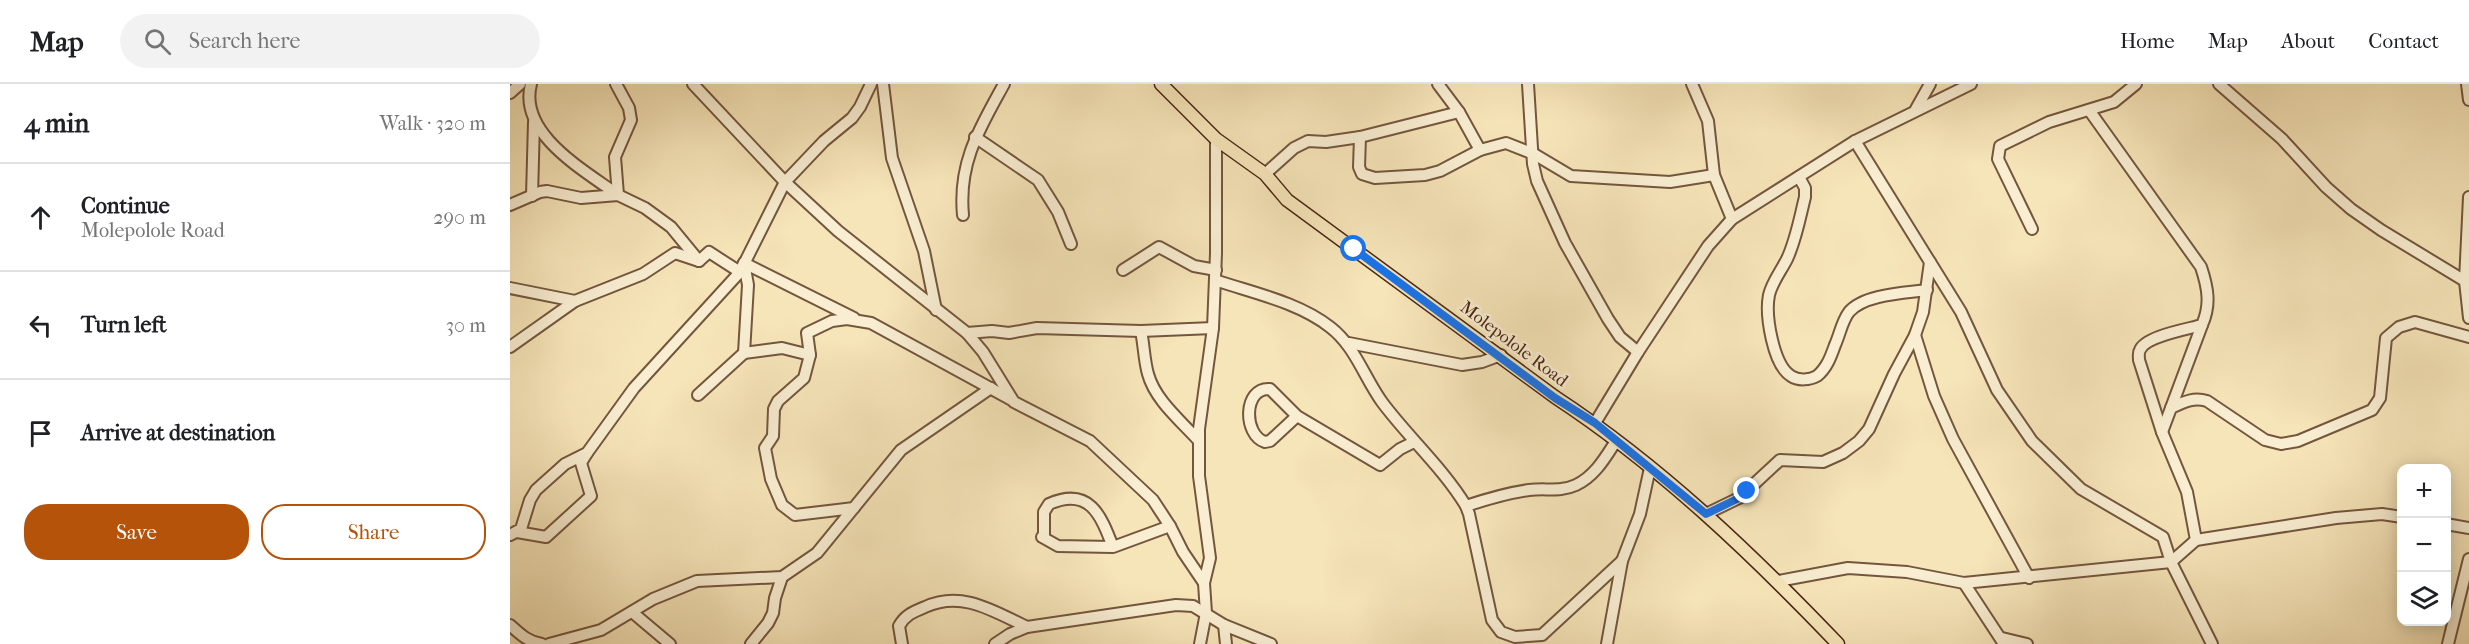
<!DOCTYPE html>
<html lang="en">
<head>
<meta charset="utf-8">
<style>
  body { margin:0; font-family:"IM FELL French Canon",serif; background:#f2f2f2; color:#202124 }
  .controls { position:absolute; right:18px; bottom:18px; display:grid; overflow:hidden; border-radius:12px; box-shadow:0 3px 15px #0003 }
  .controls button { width:54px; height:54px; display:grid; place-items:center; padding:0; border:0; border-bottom:2px solid #e0e0e0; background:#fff; color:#202124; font:30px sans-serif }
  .stop { position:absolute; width:18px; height:18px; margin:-14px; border:4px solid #1a73e8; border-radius:50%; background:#fff }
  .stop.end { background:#1a73e8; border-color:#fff; box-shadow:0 2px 6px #0008 }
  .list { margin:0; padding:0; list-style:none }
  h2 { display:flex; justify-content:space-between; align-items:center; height:78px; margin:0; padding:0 24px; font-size:26px }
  h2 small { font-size:20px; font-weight:400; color:#757577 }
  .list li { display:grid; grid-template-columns:39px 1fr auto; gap:18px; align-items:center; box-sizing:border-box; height:108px; padding:0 24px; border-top:2px solid #e0e0e0 }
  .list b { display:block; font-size:22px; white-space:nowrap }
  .list p { margin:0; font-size:20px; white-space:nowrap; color:#757577 }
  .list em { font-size:20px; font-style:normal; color:#757577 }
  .actions { display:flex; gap:12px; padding:18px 24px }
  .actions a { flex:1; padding:14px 0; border:2px solid #b45309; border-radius:24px; text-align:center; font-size:21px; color:#b45309 }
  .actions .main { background:#b45309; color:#fff }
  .icon { flex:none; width:33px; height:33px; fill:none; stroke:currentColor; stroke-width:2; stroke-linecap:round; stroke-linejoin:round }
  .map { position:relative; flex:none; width:1959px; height:560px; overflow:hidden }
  header { display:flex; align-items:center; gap:36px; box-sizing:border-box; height:84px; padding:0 30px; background:#fff; border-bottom:2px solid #e0e0e0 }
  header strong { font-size:28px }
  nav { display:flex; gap:33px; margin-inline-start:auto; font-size:21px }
  .search { width:420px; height:54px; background:#f2f2f2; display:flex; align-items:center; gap:15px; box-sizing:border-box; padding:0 21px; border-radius:33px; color:#757577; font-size:22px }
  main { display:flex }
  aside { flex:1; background:#fff }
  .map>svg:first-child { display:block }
</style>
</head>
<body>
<header>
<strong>Map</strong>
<div class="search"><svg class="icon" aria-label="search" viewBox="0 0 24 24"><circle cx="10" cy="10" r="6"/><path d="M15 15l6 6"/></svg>Search here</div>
<nav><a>Home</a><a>Map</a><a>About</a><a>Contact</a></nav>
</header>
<main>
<aside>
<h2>4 min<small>Walk · 320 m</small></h2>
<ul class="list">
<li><svg class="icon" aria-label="ahead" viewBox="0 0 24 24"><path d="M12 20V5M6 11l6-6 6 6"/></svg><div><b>Continue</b><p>Molepolole Road</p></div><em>290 m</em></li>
<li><svg class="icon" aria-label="left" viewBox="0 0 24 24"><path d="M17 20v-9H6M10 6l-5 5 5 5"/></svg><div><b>Turn left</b></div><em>30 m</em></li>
<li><svg class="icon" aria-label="arrive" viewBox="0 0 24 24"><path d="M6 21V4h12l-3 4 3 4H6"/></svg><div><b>Arrive at destination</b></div></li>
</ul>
<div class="actions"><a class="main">Save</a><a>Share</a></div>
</aside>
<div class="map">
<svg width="1959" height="560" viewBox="0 0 1959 560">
  <rect width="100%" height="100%" fill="#f6e5b9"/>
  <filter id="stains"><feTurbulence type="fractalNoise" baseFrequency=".00333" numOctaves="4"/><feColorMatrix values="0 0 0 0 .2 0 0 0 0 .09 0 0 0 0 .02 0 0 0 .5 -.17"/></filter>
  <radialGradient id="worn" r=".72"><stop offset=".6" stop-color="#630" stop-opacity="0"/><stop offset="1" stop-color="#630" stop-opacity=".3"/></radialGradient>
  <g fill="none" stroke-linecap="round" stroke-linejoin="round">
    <defs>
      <g id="minor">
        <path d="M21,0C8,50 74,86 108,111"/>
        <polyline points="106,0 119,24 121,36 105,73 108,111"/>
        <polyline points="183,0 275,98 328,147 457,249 473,268 504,318 580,357 643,416 660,442 673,468 694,499"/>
        <polyline points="373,0 382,74 414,167 426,226"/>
        <polyline points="928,0 949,28 970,66 996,59 1024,70 1061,92 1160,98 1204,91 1222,135"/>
        <polyline points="1018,0 1023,80 1027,97 1055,159 1098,235 1110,253 1128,268"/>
        <polyline points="1182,0 1198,37 1204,91"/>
        <polyline points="1709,0 1772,55 1816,103 1841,125 1871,146 1955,197"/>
        <polyline points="1957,0 1959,16"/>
        <polyline points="0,9 10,0"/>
        <polyline points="1406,25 1420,0"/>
        <path d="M1579,26L1691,183C1698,204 1701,221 1692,241C1679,245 1635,252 1630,266C1628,269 1629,272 1629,276L1652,348L1677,408L1686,456"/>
        <polyline points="465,53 528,96 548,128 561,160"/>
        <polyline points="850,53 849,83 852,90 865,94 915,91 930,87 970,66"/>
        <polyline points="755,90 784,64 798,57 816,58 850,53 949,28"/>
        <path d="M1289,93L1295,104V113C1290,133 1286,156 1277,175C1271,187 1262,198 1259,211C1255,231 1263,281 1281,292C1288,297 1300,296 1307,292C1317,284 1321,272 1325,261C1330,250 1332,237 1339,228C1354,210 1396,209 1417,206"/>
        <polyline points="22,112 24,38"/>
        <polyline points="1959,113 1955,197 1959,234"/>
        <polyline points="0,121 30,108 37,107 71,114 108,111 135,124 161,143 189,177 199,168 230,188 234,179 238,201 234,269 188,311"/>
        <path d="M453,131C448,78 470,44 494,0"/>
        <polyline points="1522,145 1488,75 1490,62 1539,38 1604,18 1626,0"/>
        <polyline points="234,179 344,234"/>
        <polyline points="613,186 649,163 684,182 706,186"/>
        <path d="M705,196C743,209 788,218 820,243C845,262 854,293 872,318C898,353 933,384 956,422"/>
        <polyline points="0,204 65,217"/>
        <path d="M631,247C634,261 634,276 638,290C645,316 671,337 689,357"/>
        <polyline points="457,249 482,247 499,249 527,244 631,247 703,244"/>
        <polyline points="1405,251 1424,312 1443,355 1519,494"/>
        <polyline points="839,259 952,281 972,278 991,271"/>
        <polyline points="0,263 65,217 133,190 165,169 189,177"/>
        <polyline points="234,269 272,264 300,271 297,249 322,237 337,235 361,239 502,316"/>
        <polyline points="300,271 294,294 268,317 264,325 263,352 255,364 261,395 272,421 285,431 344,424"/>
        <polyline points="1661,324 1692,241"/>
        <path d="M787,332L760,357L755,358C733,351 733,303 760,305L787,332L870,381L890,365L904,358"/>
        <polyline points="1085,339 1128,268 1198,162 1222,135 1345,57 1461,0"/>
        <path d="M1652,348L1661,324C1674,318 1683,313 1697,317L1755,356L1771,360L1788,357L1862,326L1870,314L1876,254L1889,243L1905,238L1959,253"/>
        <path d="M1106,357C1095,374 1085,392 1066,401C1051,408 1035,404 1019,406C997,409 977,415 956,422L959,430L982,536L991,548L1005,553L1032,551L1112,477"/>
        <polyline points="1196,430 1229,414 1270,376 1313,378 1333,369 1349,357 1359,345 1384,290 1405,251 1413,228 1420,178 1345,57"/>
        <polyline points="1936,440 1959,444"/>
        <polyline points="7,448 36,453 81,412 71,379 77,369"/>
        <polyline points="0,451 11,445 20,416 26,406 55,380 77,369 124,304 230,188 275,98 314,57 342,34 350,23 361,0"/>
        <path d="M603,463C591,432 580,402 539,420L534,428V451L532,453L548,462L603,463L660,442"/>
        <polyline points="1268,497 1338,484 1397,488 1454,499 1661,478 1653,453 1571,405 1522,357 1487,306 1451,228 1420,178"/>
        <polyline points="1454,499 1494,560"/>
        <polyline points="122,528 160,560"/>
        <path d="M0,541C10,550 18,558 32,560"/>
        <polyline points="714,541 716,560"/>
        <polyline points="1492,554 1517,560"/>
        <polyline points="39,560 91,546 143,515 187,497 272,493 307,469 391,366 481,304"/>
        <polyline points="241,560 258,539 263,529 265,514 272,493"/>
        <path d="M392,560L389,542C395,531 403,528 415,523C452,506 483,527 517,543"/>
        <polyline points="485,560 500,550 517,543 666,521 683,522 714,541 761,560"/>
        <polyline points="690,560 696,529 694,499 700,474 689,392 689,345 703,244 706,169 706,55"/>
        <polyline points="1097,560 1112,477 1130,430 1140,384"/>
        <polyline points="1702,560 1661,478 1686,456 1826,434 1872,430 1892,433"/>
        <polyline points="1938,560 1959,475"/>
      </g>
      <path id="major" d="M651,0L706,55L755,90L777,116L1045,313C1150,382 1242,470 1328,560"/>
    </defs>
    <use href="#minor" stroke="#74563e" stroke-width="14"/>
    <use href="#major" stroke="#492615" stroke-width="15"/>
    <use href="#minor" stroke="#f9eed2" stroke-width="10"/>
    <use href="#major" stroke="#f6e5b9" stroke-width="12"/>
  </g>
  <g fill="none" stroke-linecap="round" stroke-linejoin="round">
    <polyline stroke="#1a73e8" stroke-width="8" points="844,165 1045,314 1085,339 1196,430 1229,414 1237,407"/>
  </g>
  <g text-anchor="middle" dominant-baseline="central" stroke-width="5" stroke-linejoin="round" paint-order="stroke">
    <g font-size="18" fill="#492615" stroke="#f9eed2">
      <text transform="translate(1004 260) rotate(37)">Molepolole Road</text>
    </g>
  </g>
  <rect width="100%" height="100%" filter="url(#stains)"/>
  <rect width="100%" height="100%" fill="url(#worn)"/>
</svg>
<div class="controls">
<button>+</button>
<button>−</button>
<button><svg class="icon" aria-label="layers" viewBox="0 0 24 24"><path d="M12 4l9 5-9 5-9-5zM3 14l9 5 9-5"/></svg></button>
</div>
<div class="stop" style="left:844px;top:165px"></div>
<div class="stop end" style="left:1237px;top:407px"></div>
</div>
</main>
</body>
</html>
